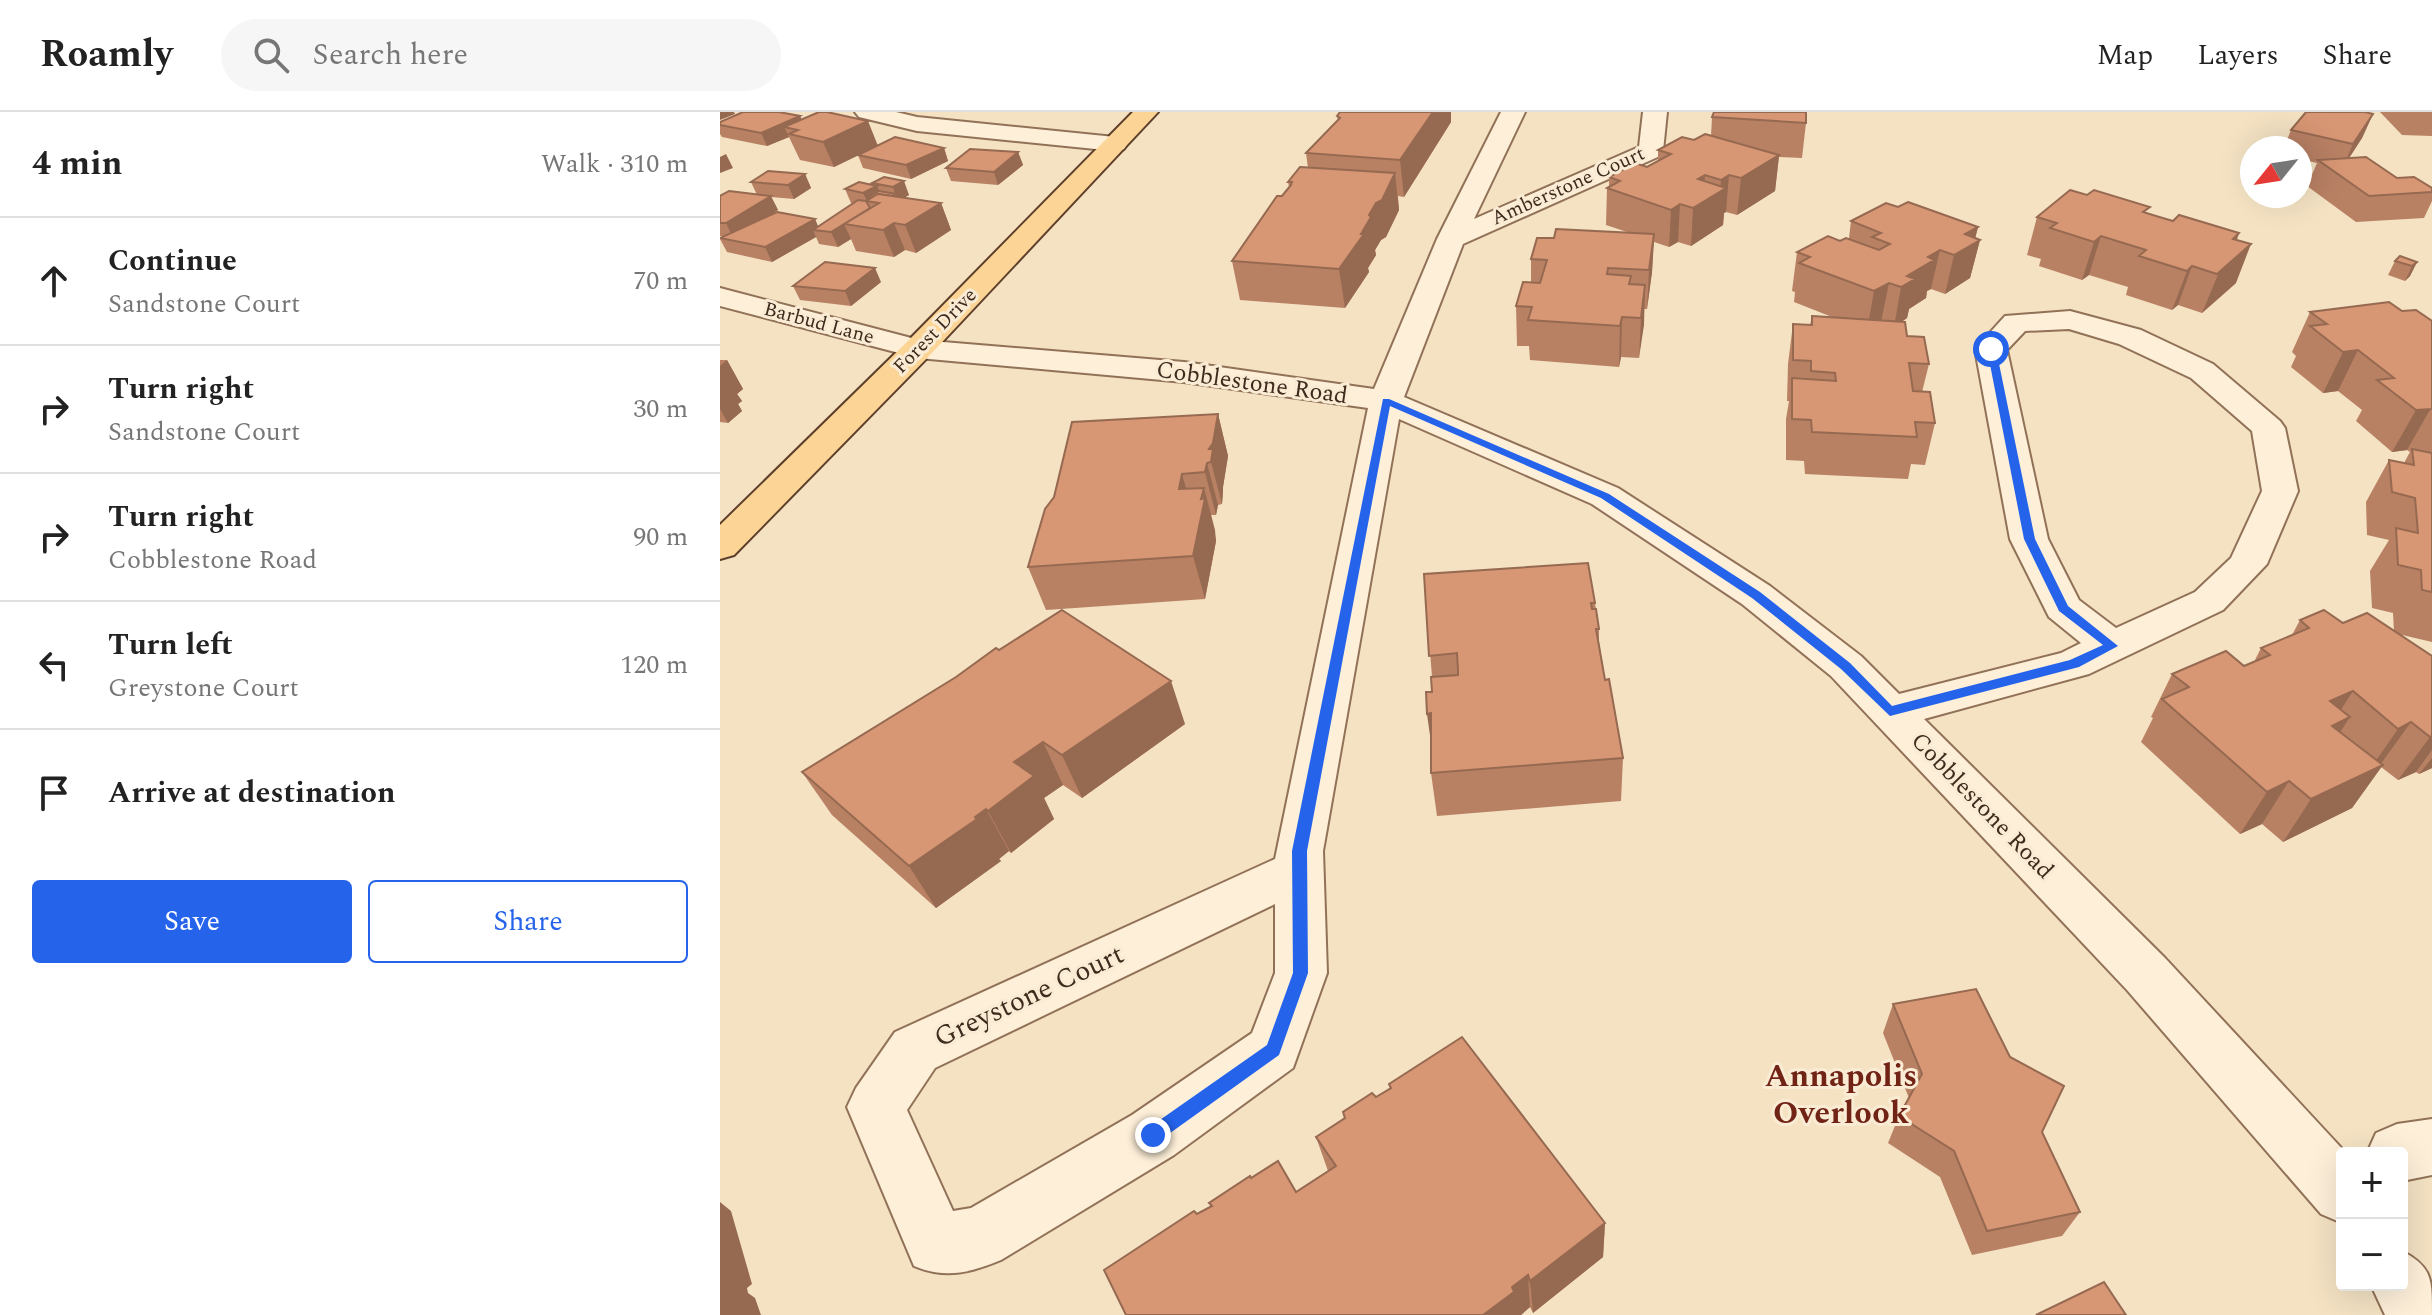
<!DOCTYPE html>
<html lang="en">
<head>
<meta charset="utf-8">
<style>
  body { margin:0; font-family:Spectral,serif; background:#f6f6f6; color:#222 }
  .controls { position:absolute; right:24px; bottom:24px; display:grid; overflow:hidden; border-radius:8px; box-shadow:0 8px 32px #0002 }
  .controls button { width:72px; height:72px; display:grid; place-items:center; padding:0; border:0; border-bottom:2px solid #e0e0e0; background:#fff; color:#222; font:40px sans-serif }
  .compass { position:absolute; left:1520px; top:24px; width:72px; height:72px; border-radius:50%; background:#fff; box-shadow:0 8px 32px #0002; rotate:240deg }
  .stop { position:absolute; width:24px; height:24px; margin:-18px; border:6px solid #2563eb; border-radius:50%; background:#fff }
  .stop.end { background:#2563eb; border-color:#fff; box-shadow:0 2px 8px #0008 }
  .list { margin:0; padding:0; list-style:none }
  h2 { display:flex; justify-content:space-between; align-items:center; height:104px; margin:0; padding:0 32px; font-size:34px }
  h2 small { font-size:26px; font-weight:400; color:#767676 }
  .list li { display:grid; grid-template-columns:52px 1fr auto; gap:24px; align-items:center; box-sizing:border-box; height:128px; padding:0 32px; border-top:2px solid #e0e0e0 }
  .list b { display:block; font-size:30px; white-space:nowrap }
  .list p { margin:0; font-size:26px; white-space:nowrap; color:#767676 }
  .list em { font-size:26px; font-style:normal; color:#767676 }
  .actions { display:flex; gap:16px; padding:24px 32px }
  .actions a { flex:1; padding:18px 0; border:2px solid #2563eb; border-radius:8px; text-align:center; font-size:28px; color:#2563eb }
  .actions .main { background:#2563eb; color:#fff }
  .icon { flex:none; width:44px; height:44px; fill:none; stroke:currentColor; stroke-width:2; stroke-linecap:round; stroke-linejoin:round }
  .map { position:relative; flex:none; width:1712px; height:1203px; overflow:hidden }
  header { display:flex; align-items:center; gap:48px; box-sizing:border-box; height:112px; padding:0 40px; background:#fff; border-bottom:2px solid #e0e0e0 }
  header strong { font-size:38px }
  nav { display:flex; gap:44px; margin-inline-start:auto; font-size:28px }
  .search { width:560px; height:72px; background:#f6f6f6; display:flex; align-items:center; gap:20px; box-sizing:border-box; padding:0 28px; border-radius:44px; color:#767676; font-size:30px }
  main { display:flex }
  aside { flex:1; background:#fff }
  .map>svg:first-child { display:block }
</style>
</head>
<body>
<header>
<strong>Roamly</strong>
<div class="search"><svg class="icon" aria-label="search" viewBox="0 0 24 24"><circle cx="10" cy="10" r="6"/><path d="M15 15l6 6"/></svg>Search here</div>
<nav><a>Map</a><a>Layers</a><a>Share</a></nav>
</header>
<main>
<aside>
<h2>4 min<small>Walk · 310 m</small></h2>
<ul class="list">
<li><svg class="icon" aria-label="ahead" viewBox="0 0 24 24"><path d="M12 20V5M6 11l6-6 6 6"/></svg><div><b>Continue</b><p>Sandstone Court</p></div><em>70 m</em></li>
<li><svg class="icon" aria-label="right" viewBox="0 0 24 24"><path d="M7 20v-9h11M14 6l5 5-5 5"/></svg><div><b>Turn right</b><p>Sandstone Court</p></div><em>30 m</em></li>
<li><svg class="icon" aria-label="right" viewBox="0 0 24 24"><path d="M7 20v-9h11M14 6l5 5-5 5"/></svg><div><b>Turn right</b><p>Cobblestone Road</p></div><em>90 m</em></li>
<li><svg class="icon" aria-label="left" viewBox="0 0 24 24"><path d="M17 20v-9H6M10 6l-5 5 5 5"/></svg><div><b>Turn left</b><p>Greystone Court</p></div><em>120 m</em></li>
<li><svg class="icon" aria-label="arrive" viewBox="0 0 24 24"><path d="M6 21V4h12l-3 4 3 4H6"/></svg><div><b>Arrive at destination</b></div></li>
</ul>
<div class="actions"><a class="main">Save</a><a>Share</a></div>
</aside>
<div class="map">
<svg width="1712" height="1203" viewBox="0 0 1712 1203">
  <rect width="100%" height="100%" fill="#f4e2c3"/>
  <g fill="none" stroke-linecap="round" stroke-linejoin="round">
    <defs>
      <g id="street">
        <polygon points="135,0 176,0 197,5 395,25 404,27 407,32 404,37 395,39 197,19 139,5"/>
        <path d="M781,0H805L754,107L919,35L923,0H947L943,39L940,44L743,132L684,285L898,376L1050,474L1141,544L1179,582L1341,541L1361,531L1329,505L1290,427L1255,237L1285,204L1350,199L1421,218L1493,252L1560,309L1565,316L1578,379L1547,452L1503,498L1369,562L1204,607L1445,846L1626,1041H1622V1111L1601,1102L1407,878L1111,564L1022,492L872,392L679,307L603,739L607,861L573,956L454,1043L281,1148C250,1161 225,1167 194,1154L127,995L136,976L175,920L555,747L648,296L464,270L198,246L0,194V176L199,228L464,250L654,277L717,127ZM1349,217L1399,232L1471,266L1532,319L1542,379L1511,446L1475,480L1396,516L1359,488L1328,427L1287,238L1305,219ZM555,792V861L532,921L412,1003L251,1096L233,1099L187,998L215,956Z"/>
        <polygon points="1712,1007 1712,1063 1682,1069 1682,1041 1647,1041 1656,1021 1677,1012"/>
        <path d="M1682,1139C1712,1155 1712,1166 1712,1203H1665L1651,1173H1682Z"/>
      </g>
      <polygon id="primary" points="413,0 438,0 209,244 14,443 0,447 0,413 187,230"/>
    </defs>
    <use href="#street" stroke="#917157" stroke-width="4"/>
    <use href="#primary" stroke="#5e3f2b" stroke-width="4"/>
    <use href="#street" fill="#fdefd8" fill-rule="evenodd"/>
    <use href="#primary" fill="#fbd496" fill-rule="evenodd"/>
  </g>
  <g fill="#b98164">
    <polygon points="620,0 731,0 731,10 684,85 678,84 679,98 666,125 661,128 655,138 656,143 648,156 649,160 625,196 520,188 512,149 569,75 568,70 588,56 586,41 618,9 617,4"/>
    <polygon points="1660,0 1712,0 1712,24 1682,23"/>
    <polygon points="1653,2 1642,26 1629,46 1677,66 1712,76 1712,89 1704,106 1636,110 1587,74 1597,51 1580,47 1580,36 1564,36 1571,18"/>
    <polygon points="80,4 82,8 158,33 224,36 228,49 191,67 143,56 138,43 114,55 80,48 69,25 47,34 2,25 0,22 0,10"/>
    <polygon points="992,5 1086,11 1082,46 1059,45 1055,79 1017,103 1006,100 1004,101 1003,113 971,134 958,130 949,135 934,130 932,160 927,197 924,197 919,246 901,245 899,255 810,248 809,234 797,234 796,194 811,170 811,147 834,126 907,120 886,113 887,76 889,75 889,65 927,55 938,49 938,38 991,24"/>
    <polygon points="298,40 303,53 278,73 231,69 226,56"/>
    <polygon points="85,62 91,76 74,87 51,85 58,98 45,106 95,107 98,115 134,91 131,91 125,77 153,73 152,71 164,65 189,83 184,86 221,91 231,118 196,141 185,138 174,145 136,139 131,127 118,135 99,132 96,125 52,150 7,140 0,127 4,124 0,124 0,84 37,83 31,70"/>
    <polygon points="1178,95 1258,115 1255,126 1260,128 1250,166 1225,182 1211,177 1207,179 1206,186 1189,197 1187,206 1181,210 1187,224 1209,252 1202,280 1215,311 1205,353 1191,352 1188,367 1085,362 1084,349 1066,348 1066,307 1069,289 1067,289 1068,252 1073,212 1090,213 1092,204 1112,205 1074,190 1075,180 1072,179 1077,140 1129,126 1131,109"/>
    <polygon points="1427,101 1453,109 1519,121 1517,128 1516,171 1482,201 1458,193 1452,198 1406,183 1408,175 1369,163 1362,168 1319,154 1321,147 1307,143 1317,105"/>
    <polygon points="1675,149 1697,150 1690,164 1685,169 1668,163"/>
    <polygon points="161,170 131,194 80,188 73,174"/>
    <polygon points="1682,199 1712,209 1712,530 1678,522 1712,544 1712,656 1699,662 1696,660 1678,668 1661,655 1632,696 1563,730 1542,712 1520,722 1421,630 1433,606 1431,605 1452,562 1524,554 1534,550 1541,536 1572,523 1580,508 1623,511 1674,519 1673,501 1652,496 1650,459 1669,428 1647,423 1646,390 1669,348 1684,351 1690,340 1687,338 1672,340 1636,309 1642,298 1618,279 1603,281 1571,255 1576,244 1572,240 1590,200"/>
    <polygon points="0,248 7,248 23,277 17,282 22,289 18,292 22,299 8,311 0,310"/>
    <polygon points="498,302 508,344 503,375 503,379 502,392 498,393 496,403 491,403 496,429 485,487 326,498 308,455"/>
    <polygon points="704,462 875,491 879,517 879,530 885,568 903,646 901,689 717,704 711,661 712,565"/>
    <polygon points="465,612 362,686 343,673 324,686 334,707 291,741 289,739 279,747 281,749 216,796 112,703 82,660"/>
    <polygon points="1173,892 1322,1020 1360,1100 1342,1124 1252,1143 1220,1065 1168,1031 1179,1004 1189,986 1163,921"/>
    <polygon points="669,972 885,1111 883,1145 813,1201 810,1195 801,1203 406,1203 477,1102 491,1094 489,1091 531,1066 576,1080 608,1059 596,1025 624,1006 623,1000 656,985 670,976"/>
  </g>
  <g fill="#966951">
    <polygon points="0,0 14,0 15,2 0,8"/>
    <polygon points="713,0 731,0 731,10 684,85 680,48"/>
    <polygon points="1653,2 1642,26 1622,57 1633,32"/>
    <polygon points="80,4 86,17 78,18 64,15 69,25 47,34 41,21"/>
    <polygon points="148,9 158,34 114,55 103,30"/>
    <polygon points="224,36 228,49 191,67 186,53"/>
    <polygon points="298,40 303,53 278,73 274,60"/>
    <polygon points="6,42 13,56 0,61 0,45"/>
    <polygon points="1059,43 1055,79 1017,103 1021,66"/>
    <polygon points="675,61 679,98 666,125 661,128 655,138 656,143 648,156 649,160 625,196 619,157 641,122 649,103"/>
    <polygon points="85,62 91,76 74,87 68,73"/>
    <polygon points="985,63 983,90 1000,80 1001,68 1009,63 1006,100 1004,101 1003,113 971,134 973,96 978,67"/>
    <polygon points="184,69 189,83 178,89 165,88 175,82 173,75"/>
    <polygon points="157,74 163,87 149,85 150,89 147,89 143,81"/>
    <polygon points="51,84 58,98 13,126 6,111"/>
    <polygon points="221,91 231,118 196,141 185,113"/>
    <polygon points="960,92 958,130 949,135 951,98"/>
    <polygon points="95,107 100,119 93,118 96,125 52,150 45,135"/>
    <polygon points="174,111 185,138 174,145 163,118"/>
    <polygon points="124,112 131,127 118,135 111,120"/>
    <polygon points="1258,115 1254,131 1260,128 1250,166 1225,182 1234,143 1245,122"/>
    <polygon points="1519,121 1506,154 1531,132 1516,171 1482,201 1513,127"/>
    <polygon points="934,122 932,160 927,197 929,158"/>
    <polygon points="1381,124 1369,163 1362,168 1374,130"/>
    <polygon points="1220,138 1211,177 1207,179 1206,186 1189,197 1187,206 1174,215 1181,175 1187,164 1208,145"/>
    <polygon points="1697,150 1690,164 1685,169 1692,154"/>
    <polygon points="1472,154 1458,193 1452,198 1467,159"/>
    <polygon points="155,156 161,170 131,194 125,179"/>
    <polygon points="1169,171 1161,210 1147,219 1154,179"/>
    <polygon points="925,173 924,213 919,246 921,206"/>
    <polygon points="902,205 901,245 899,255 900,214"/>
    <polygon points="1638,238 1618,279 1603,281 1623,240"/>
    <polygon points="7,248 23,277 17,282 22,289 18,292 22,299 8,311 0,297 0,254"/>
    <polygon points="1711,296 1687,338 1672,340 1696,298"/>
    <polygon points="498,302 508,344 503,375 503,379 502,392 491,350 489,337"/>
    <polygon points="487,351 498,393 496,403 485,360"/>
    <polygon points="462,362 474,404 459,377"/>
    <polygon points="484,376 495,418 496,429 485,487 473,444"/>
    <polygon points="451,569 465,612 362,686 342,643"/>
    <polygon points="1633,579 1605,622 1610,589"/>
    <polygon points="711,601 713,645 707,602"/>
    <polygon points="1630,605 1602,648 1612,614"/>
    <polygon points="1691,610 1660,653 1648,660 1678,617"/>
    <polygon points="1712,624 1712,638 1696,660 1678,668 1710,625"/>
    <polygon points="323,630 343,673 324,686 334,707 291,741 268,699 294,650"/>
    <polygon points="1712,646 1712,656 1699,662"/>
    <polygon points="1663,653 1632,696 1563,730 1591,687"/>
    <polygon points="1569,669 1542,712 1520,722 1547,680"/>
    <polygon points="266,697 289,739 279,747 281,749 216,796 189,754"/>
    <polygon points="0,1090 11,1099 32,1172 27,1176 28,1181 35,1186 41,1203 0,1203"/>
    <polygon points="885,1111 883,1145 813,1201 810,1169"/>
    <polygon points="808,1163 810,1195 801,1203 763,1203 792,1175"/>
  </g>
  <g fill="#d79674" stroke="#966951" stroke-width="2">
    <polygon points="23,0 59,0 80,4 41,21 0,13 0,10"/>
    <polygon points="99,0 107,0 148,9 103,30 69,22 78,18 64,15"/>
    <polygon points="620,0 713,0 680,48 586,41 620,6 617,4"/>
    <polygon points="994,0 1086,0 1086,11 992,5"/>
    <polygon points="1586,0 1645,0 1653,2 1633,32 1571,18"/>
    <polygon points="985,22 1059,43 1021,66 1009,63 1001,68 985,63 978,67 1006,76 973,96 960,92 951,98 887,76 900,69 889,65 915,51 927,55 951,42 938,38 962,25 974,28"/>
    <polygon points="175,25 224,36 186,53 138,43"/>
    <polygon points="250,37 298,40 274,60 226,56"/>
    <polygon points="1646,45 1677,66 1694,65 1712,76 1712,80 1649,84 1598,48"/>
    <polygon points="580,55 675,61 662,88 656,91 649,103 651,105 641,122 644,122 619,157 512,149 557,84 562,84 571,73 572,70 568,70"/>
    <polygon points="48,59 85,62 68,73 31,70"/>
    <polygon points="164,65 184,69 173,75 152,71"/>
    <polygon points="139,70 157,74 143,81 125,77"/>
    <polygon points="1350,78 1367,83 1374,78 1430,95 1423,100 1436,104 1453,109 1459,103 1519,121 1513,127 1531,132 1497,162 1472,154 1467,159 1419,144 1426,138 1381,124 1374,130 1330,116 1337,111 1317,105"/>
    <polygon points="9,79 51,84 6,111 0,111 0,84"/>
    <polygon points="159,79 176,82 172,84 158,82 152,86 149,85"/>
    <polygon points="158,82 221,91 185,113 174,111 163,118 124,112 159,91 146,89"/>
    <polygon points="138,88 146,89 150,96 111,120 93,118"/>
    <polygon points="1188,90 1258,115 1245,122 1260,128 1234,143 1220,138 1208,145 1214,148 1187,164 1195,167 1181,175 1169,171 1154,179 1079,151 1090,145 1077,140 1108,124 1120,129 1126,126 1159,138 1170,132 1152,125 1161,121 1131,109 1166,91 1178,95"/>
    <polygon points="57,100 95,107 45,135 0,126"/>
    <polygon points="836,117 934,122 929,158 888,156 887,162 911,164 909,172 925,173 921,206 902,205 900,214 808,208 812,195 796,194 803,170 820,171 827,148 811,147 817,126 834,126"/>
    <polygon points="1680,144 1697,150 1692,154 1675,149"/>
    <polygon points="105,150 155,156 125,179 73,174"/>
    <polygon points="1669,190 1682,199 1696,198 1712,209 1712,297 1696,298 1657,268 1674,266 1638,238 1623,240 1590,214 1607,212 1590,200"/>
    <polygon points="1092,204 1185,210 1187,224 1204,225 1209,252 1189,251 1193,279 1210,280 1215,311 1195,310 1197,325 1092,320 1091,308 1072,307 1072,266 1116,269 1115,261 1091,259 1091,249 1073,248 1073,212 1092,213"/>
    <polygon points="498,302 493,331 489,337 493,337 491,350 487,351 485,360 462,362 459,377 484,376 481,387 485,386 473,444 308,455 325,397 334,385 352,310"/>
    <polygon points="1692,337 1712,341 1712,480 1702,478 1701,458 1678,453 1676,416 1698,421 1695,386 1672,380 1669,348 1694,353"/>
    <polygon points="868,451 875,491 871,491 872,497 876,497 879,517 876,517 885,568 889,567 903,646 711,661 711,601 707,602 706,580 712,580 711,565 738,563 738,559 737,541 709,544 704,462"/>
    <polygon points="342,498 451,569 342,643 323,630 294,650 314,664 268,699 266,697 255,705 257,707 189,754 82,660 236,565 276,536 279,538"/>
    <polygon points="1604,498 1623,511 1647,501 1712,544 1712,624 1710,625 1691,610 1678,617 1633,579 1610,589 1630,605 1612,614 1663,653 1591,687 1569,669 1547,680 1442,587 1469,575 1452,562 1506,539 1524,554 1550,543 1541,536 1589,516 1580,508"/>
    <polygon points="1256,877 1290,945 1344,974 1322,1020 1360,1100 1267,1119 1234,1039 1179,1004 1202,962 1173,892"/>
    <polygon points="742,925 885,1111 810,1169 808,1163 792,1175 794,1180 763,1203 406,1203 384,1158 474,1099 477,1102 492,1094 489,1091 530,1064 531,1066 558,1049 576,1080 616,1054 596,1025 625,1006 623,1000 652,981 656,985 671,976 669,972"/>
    <polygon points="1384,1170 1406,1203 1316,1203"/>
  </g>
  <polygon fill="#2563eb" points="1271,234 1276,237 1315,427 1348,494 1398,534 1359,555 1170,604 1121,557 1032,486 881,386 670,294 587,739 588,861 559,943 439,1029 433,1031 427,1029 424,1023 427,1017 547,933 573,861 572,739 663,287 669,287 889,382 1040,480 1130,551 1172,594 1350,548 1383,533 1339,499 1304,427 1267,237"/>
  <g text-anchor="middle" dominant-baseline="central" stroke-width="6" stroke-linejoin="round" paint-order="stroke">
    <g font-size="20" fill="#3f2b1d" stroke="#faecd4">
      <text transform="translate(848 74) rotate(-24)">Amberstone Court</text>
      <text transform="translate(99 211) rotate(15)">Barbud Lane</text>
      <text transform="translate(215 219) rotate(-46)">Forest Drive</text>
    </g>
    <g font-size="24" fill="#3f2b1d" stroke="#faecd4">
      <text transform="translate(532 271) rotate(8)">Cobblestone Road</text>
      <text transform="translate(1262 694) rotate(46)">Cobblestone Road</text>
    </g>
    <g font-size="28" fill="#3f2b1d" stroke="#faecd4">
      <text transform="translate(309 884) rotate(-25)">Greystone Court</text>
    </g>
    <g font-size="32" font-weight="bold" fill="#712316" stroke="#faecd4">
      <text x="1121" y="964">Annapolis<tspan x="1121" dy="37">Overlook</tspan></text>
    </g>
  </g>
</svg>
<div class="controls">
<button>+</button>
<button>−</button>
</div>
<svg class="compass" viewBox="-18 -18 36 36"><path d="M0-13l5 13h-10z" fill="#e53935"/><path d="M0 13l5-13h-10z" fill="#767676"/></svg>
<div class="stop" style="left:1271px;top:237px"></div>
<div class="stop end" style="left:433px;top:1023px"></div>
</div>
</main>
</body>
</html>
